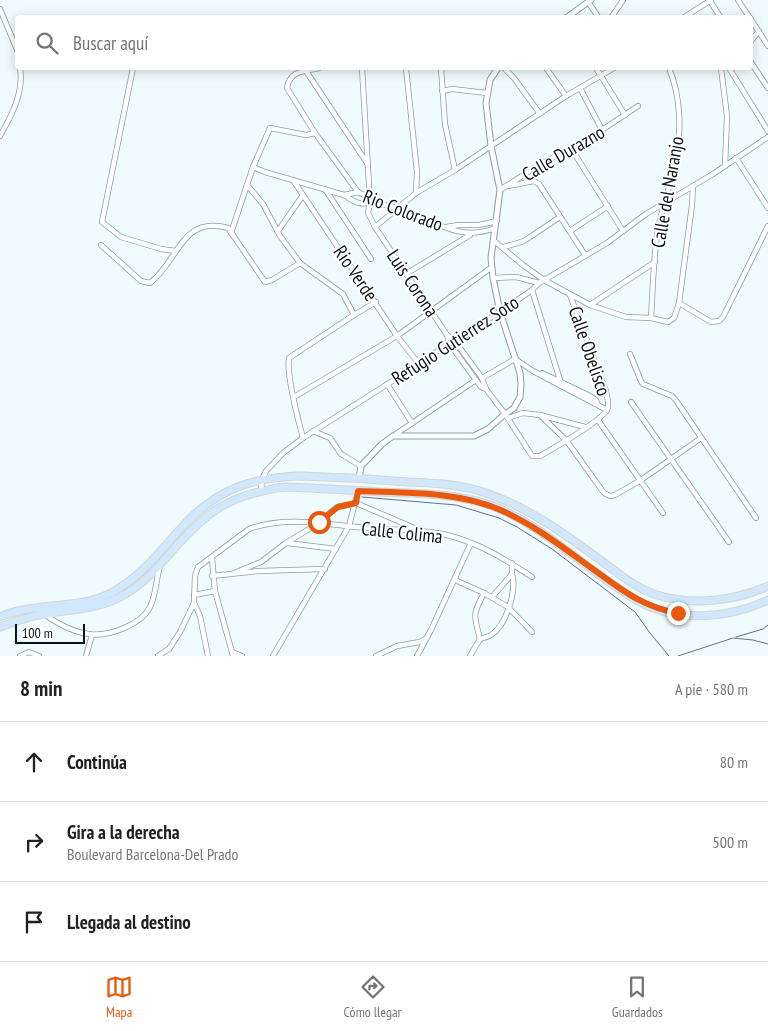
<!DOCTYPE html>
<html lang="es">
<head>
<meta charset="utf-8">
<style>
  body { margin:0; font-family:"PT Sans Narrow",sans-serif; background:#f6f6f6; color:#202124 }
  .scale { position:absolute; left:15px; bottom:12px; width:70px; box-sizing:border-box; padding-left:5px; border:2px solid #0a1417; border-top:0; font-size:14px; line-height:18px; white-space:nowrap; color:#0a1417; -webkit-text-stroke:4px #fff; paint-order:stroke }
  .stop { position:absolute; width:15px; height:15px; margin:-11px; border:4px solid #ea580c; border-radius:50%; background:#fff }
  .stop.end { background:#ea580c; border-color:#fff; box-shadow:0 1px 5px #0008 }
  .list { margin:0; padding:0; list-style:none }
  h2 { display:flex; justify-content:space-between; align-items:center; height:65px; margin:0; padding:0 20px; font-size:21px }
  h2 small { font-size:16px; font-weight:400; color:#757577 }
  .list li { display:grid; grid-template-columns:32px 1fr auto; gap:15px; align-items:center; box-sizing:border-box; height:80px; padding:0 20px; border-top:1px solid #e0e0e0 }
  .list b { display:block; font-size:19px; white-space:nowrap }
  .list p { margin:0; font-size:16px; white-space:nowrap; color:#757577 }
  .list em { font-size:16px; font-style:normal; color:#757577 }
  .icon { flex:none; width:28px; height:28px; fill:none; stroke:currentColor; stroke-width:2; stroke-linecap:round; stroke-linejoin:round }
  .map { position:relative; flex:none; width:768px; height:656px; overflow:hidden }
  .search { position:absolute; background:#fff; box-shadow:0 2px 12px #0003; left:15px; right:15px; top:15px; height:55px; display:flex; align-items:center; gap:12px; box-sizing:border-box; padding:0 18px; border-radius:5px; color:#757577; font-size:19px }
  .sheet { height:305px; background:#fff }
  nav { display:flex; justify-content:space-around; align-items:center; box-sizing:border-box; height:70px; border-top:1px solid #e0e0e0; background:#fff; font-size:14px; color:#757577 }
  nav a { display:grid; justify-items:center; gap:2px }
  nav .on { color:#ea580c }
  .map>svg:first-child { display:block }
</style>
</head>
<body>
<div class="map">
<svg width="768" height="656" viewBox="0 0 768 656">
  <rect width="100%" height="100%" fill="#effbfd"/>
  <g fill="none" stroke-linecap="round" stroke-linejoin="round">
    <g stroke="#666f9b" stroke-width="1">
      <polyline points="362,497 456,505 499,518 517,527 552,549 635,612 650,633 669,656"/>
      <polyline points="736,637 763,629 768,625"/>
      <polyline points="678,656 733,638 753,640 768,644"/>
    </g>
    <defs>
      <g id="minor">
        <polyline points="738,0 750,18"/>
        <polyline points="710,1 721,18"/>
        <polyline points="588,2 599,18"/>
        <polyline points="0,9 18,52"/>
        <polyline points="611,18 623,0"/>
        <polyline points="683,18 711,0"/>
        <polyline points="750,18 768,46"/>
        <polyline points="750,42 759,31"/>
        <polyline points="750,61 768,88"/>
        <polyline points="133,68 102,222 121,237 161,249 176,251"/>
        <path d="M319,68C303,72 290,70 287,88L315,133L358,192"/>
        <path d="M362,68L370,202L368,213L375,227L447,335L454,340L482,378L486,389L505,414L532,456H540C554,448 600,422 607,410C610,405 607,397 606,391L570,295"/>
        <polyline points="406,68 417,172 416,193"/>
        <polyline points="441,68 445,124 455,170"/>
        <polyline points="504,68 514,78 540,114"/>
        <polyline points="546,68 566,96"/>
        <polyline points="596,68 625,115"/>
        <polyline points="721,68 727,116 725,166"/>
        <polyline points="729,68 768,131"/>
        <polyline points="306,71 367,163"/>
        <polyline points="580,88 602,130"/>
        <polyline points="442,91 452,89 487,93"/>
        <path d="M0,136C12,115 24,92 20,68"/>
        <polyline points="571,148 623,231"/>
        <polyline points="736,158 768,208"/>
        <path d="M253,167L265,172L344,195L358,192L366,196L370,202C379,204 388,205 397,208C432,218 457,243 495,228"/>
        <polyline points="293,180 397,336 419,364"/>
        <polyline points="247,185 263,204 280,236 300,263 343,294 354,315"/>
        <polyline points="508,186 534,181 539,184 585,255"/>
        <polyline points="325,189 371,259"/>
        <polyline points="500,190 536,167 602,130 638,106"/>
        <path d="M344,195C353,201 360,206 370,202"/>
        <polyline points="375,227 416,193 455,170 566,96 614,68"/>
        <polyline points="446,227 459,225 479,225 497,221"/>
        <polyline points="278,231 303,195"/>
        <polyline points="570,231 608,206"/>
        <polyline points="231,233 253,167 270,128 306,135 315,133"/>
        <polyline points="493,240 523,265 544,280 590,305 626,317 651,318 668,322 674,318 679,303 692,205 693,186"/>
        <path d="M101,245L141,281L150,283C179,261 181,215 228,228L265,282L272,280L300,263"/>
        <polyline points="504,247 524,241 560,217"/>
        <polyline points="406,274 470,235"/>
        <polyline points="493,278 516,277 539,283"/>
        <polyline points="532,290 560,380"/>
        <polyline points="679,303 711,322 719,321 723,317 768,226"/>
        <polyline points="590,305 655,262"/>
        <path d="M651,318C653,289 653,259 658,230C662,207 671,185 675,162C682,132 681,97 669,68"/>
        <polyline points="447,335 449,343 481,387 486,389"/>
        <polyline points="630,354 641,381 643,384 672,396 675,399 756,518"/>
        <polyline points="542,373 590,396 596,400 597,404"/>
        <polyline points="482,378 515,359 533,371 607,410"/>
        <polyline points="387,384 412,423"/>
        <polyline points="294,397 397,336 492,267"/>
        <polyline points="631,402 729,542"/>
        <polyline points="540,415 566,440 604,493 610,496 615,495 641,480 701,438"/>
        <polyline points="508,418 523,413 540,415 585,427"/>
        <polyline points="598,420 663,513"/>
        <polyline points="313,431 330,438 341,454 361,466"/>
        <polyline points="393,436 476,380"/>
        <path d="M303,438C298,419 286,376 289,358L354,315L376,302"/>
        <polyline points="261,490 262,479 266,471 283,453 303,438 419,364 449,343 500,312 532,290 539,283 607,243 646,214 713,174 768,137"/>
        <polyline points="287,543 336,549"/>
        <polyline points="212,558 215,591 233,656"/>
        <polyline points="234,573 261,562 286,543 314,526 337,507 356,503 419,530"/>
        <polyline points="212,576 258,571 325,569"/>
        <polyline points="455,580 484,593 508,607 532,632"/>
        <polyline points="194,595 215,591"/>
        <polyline points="492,597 512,574 512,563"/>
        <polyline points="194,603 200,616 208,656"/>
        <path d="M44,614C58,624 72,632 89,634C108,637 141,625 150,607C156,595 156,580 160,566"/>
        <path d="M480,639C483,638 488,637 491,635C506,626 517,591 512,574"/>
        <polyline points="232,652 242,656"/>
        <polyline points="20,656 29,652 39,656"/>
        <polyline points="86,656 92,635"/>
        <path d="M158,656L169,649L180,632L194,603L195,576L198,567L249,529C287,515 328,525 367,528C393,530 421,529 447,535C479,543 505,559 532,577"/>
        <polyline points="273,656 349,526 358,491"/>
        <polyline points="376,656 397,646 420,642 425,639"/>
        <polyline points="417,656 431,630 471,543"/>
        <path d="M470,656L480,639C474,615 472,616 484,593"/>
      </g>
      <g id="tertiary">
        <polyline points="566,18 591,0"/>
        <polyline points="359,479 361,466 382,444 393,436 474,436 488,429 505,414 514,408 520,397 521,384 520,373 500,312 493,278 491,258 500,190 491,146 486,103 490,80 498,68"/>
      </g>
      <g id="primary">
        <path d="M0,617C35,601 76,611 111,593C141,577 160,551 183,526C217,489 252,477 302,476C337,477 372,479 407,482C433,483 461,484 486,493C527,507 562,532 596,557C616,571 634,588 657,595C692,606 735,601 768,586"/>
        <path d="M0,627C14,622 29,616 44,614C69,609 94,610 118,598C140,588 156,569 172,551C208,510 229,495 284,487C317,488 349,490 382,492C420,494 462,493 498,508C551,531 590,574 640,602C678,623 730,618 768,600"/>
      </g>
    </defs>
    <use href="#minor" stroke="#85a0a6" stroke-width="6"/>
    <use href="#tertiary" stroke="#85a0a6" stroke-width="7"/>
    <use href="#primary" stroke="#d3d5d5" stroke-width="9"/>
    <use href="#minor" stroke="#fff" stroke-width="4.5"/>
    <use href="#tertiary" stroke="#fff" stroke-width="5"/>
    <use href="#primary" stroke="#d1e7fb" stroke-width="7"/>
  </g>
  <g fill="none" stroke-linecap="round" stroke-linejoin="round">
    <path stroke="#ea580c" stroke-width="6" d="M319,522L338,507L356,503L358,491C404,493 455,491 498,509C534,524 566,550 597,572C623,591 645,608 678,613"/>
  </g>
  <g text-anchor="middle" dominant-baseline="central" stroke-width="4" stroke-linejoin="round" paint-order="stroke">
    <g font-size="19" fill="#0a1417" stroke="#fff">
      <text transform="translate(563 153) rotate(-30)">Calle Durazno</text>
      <text transform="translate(667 192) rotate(-80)">Calle del Naranjo</text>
      <text transform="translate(403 210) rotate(21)">Rio Colorado</text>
      <text transform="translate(356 273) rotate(56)">Rio Verde</text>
      <text transform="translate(413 283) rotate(56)">Luis Corona</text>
      <text transform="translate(455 340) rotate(-33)">Refugio Gutierrez Soto</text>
      <text transform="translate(590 351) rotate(71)">Calle Obelisco</text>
      <text transform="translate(402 532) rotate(6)">Calle Colima</text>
    </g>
  </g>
</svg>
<div class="scale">100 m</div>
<div class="stop" style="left:319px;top:522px"></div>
<div class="stop end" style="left:678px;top:613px"></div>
<div class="search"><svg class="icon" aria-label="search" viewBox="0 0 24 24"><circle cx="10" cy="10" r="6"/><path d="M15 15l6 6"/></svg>Buscar aquí</div>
</div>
<section class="sheet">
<h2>8 min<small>A pie · 580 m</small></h2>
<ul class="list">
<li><svg class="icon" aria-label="ahead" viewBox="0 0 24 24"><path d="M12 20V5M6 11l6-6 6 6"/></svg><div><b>Continúa</b></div><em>80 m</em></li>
<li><svg class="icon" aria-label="right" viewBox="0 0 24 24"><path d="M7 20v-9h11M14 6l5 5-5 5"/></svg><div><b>Gira a la derecha</b><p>Boulevard Barcelona-Del Prado</p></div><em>500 m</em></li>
<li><svg class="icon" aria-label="arrive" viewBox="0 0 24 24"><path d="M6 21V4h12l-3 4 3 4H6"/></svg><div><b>Llegada al destino</b></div></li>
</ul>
</section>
<nav>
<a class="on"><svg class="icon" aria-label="map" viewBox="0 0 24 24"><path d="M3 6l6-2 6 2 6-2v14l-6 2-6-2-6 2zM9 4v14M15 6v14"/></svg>Mapa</a>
<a><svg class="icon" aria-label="directions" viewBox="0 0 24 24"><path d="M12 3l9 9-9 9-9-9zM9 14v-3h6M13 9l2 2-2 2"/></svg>Cómo llegar</a>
<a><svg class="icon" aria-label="saved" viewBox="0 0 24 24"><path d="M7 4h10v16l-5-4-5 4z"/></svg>Guardados</a>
</nav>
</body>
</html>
